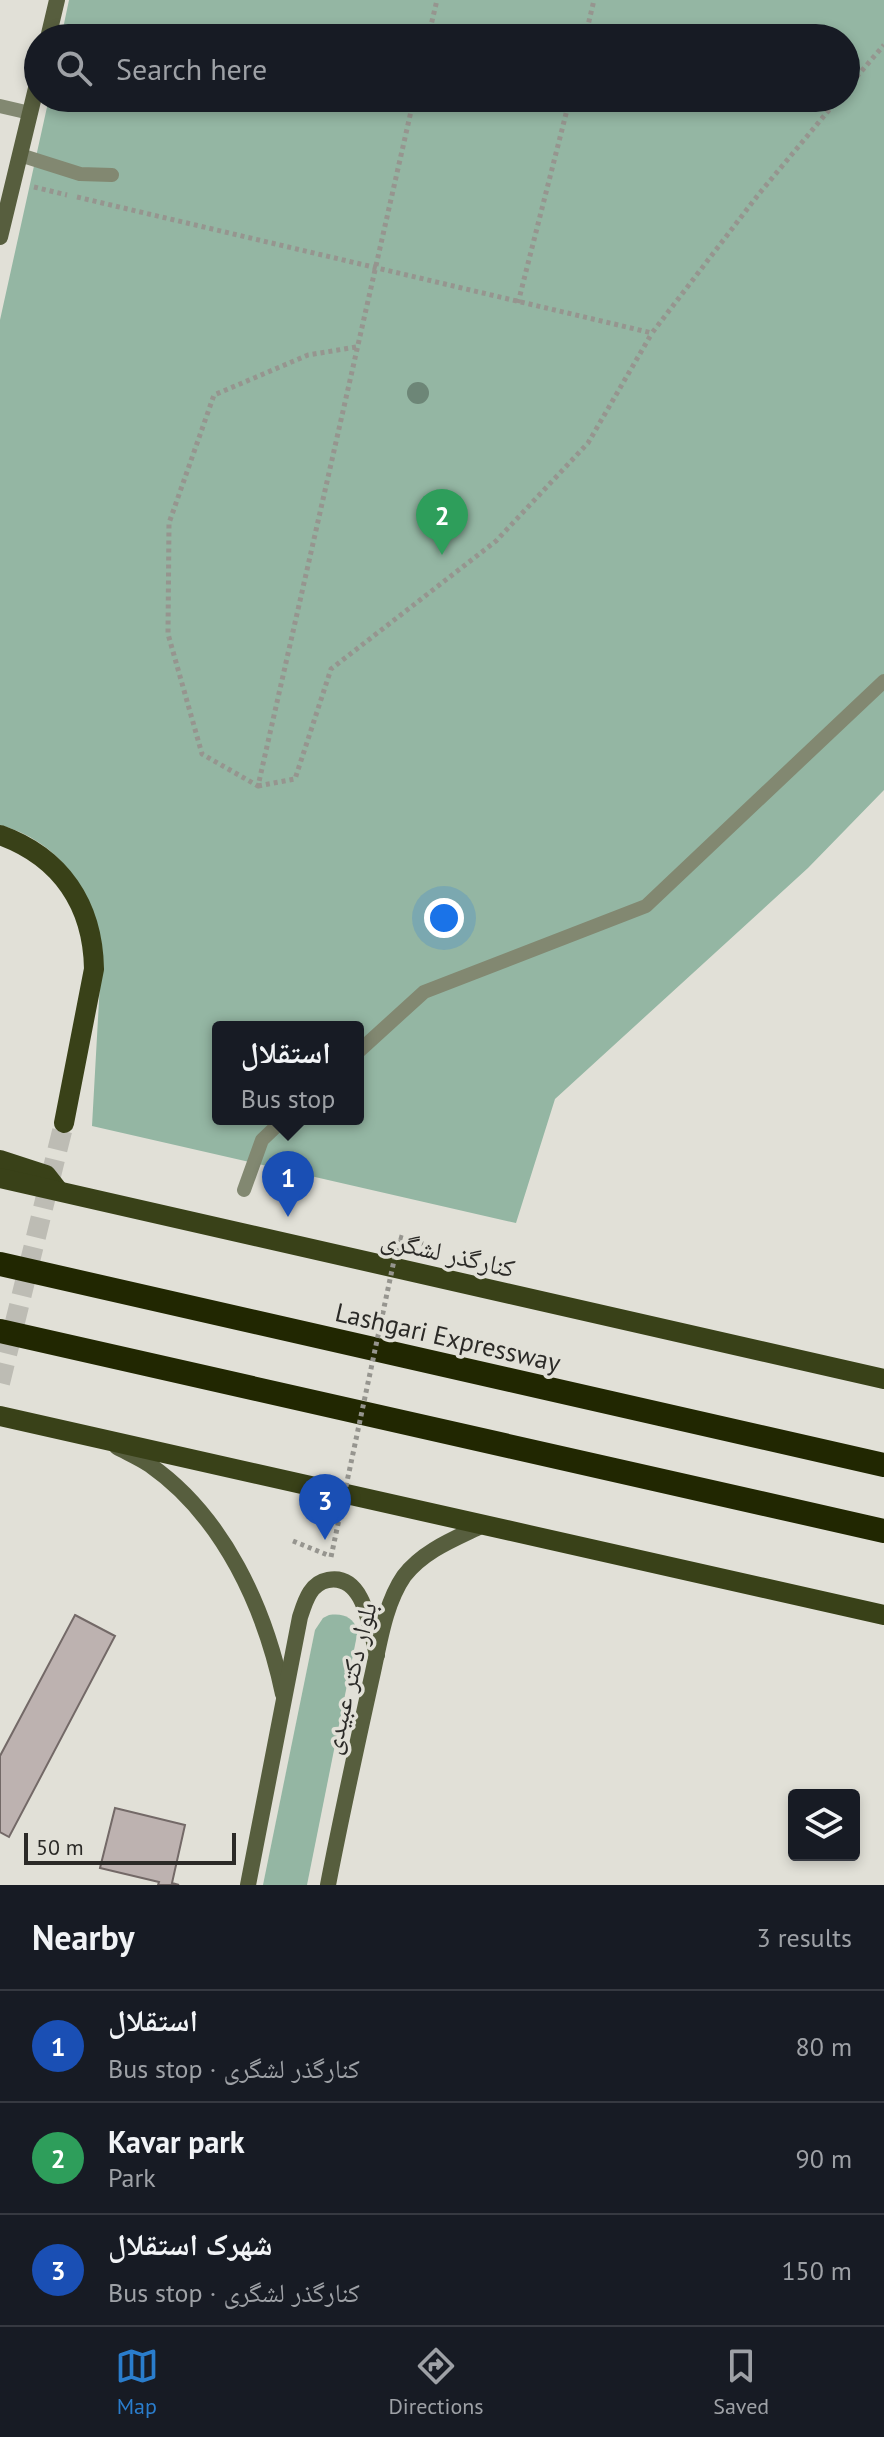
<!DOCTYPE html>
<html lang="en">
<head>
<meta charset="utf-8">
<style>
  body { margin:0; font-family:"PT Sans","Noto Naskh Arabic",sans-serif; background:#20242c; color:#f1f3f6 }
  .controls { position:absolute; right:24px; bottom:24px; display:grid; overflow:hidden; border-radius:8px; box-shadow:0 4px 12px #0003 }
  .controls button { width:72px; height:72px; display:grid; place-items:center; padding:0; border:0; border-bottom:2px solid #363941; background:#171b24; color:#f1f3f6; font:40px sans-serif }
  .scale { position:absolute; left:24px; bottom:20px; width:212px; box-sizing:border-box; padding-left:8px; border:4px solid #2b2a27; border-top:0; font-size:22px; line-height:28px; white-space:nowrap; color:#2b2a27; -webkit-text-stroke:6px #e1e0d7; paint-order:stroke }
  .you { position:absolute; left:444px; top:918px; width:28px; height:28px; margin:-20px; border:6px solid #fff; border-radius:50%; background:#1a73e8; box-shadow:0 0 0 12px #1a73e833 }
  .badge { display:grid; place-items:center; width:52px; height:52px; border-radius:50%; background:#2a7dcc; color:#fff; font-size:26px; font-weight:700 }
  .pin { position:absolute; translate:-50% -66px; filter:drop-shadow(0 2px 4px #0008) }
  .pin::after { content:''; position:absolute; top:42px; width:28px; height:24px; background:inherit; clip-path:polygon(0 0,100% 0,50% 100%) }
  .popup { position:absolute; left:212px; top:1021px; width:152px; height:104px; box-sizing:border-box; display:grid; place-content:center; border-radius:8px; background:#171b24; filter:drop-shadow(0 2px 6px #0005); font-size:26px; white-space:nowrap; color:#9ea1a6 }
  .popup b { font-size:30px; color:#f1f3f6 }
  .popup::after { content:''; position:absolute; left:50%; top:100%; margin-left:-16px; border:16px solid transparent; border-top-color:#171b24 }
  .list { margin:0; padding:0; list-style:none }
  h2 { display:flex; justify-content:space-between; align-items:center; height:104px; margin:0; padding:0 32px; font-size:34px }
  h2 small { font-size:26px; font-weight:400; color:#9ea1a6 }
  .list li { display:grid; grid-template-columns:52px 1fr auto; gap:24px; align-items:center; box-sizing:border-box; height:112px; padding:0 32px; border-top:2px solid #363941 }
  .list b { display:block; font-size:30px; white-space:nowrap }
  .list p { margin:0; font-size:26px; white-space:nowrap; color:#9ea1a6 }
  .list em { font-size:26px; font-style:normal; color:#9ea1a6 }
  .icon { flex:none; width:44px; height:44px; fill:none; stroke:currentColor; stroke-width:2; stroke-linecap:round; stroke-linejoin:round }
  .map { position:relative; flex:none; width:884px; height:1885px; overflow:hidden }
  .search { position:absolute; background:#171b24; box-shadow:0 4px 12px #0003; left:24px; right:24px; top:24px; height:88px; display:flex; align-items:center; gap:20px; box-sizing:border-box; padding:0 28px; border-radius:44px; color:#9ea1a6; font-size:30px }
  .sheet { height:440px; background:#171b24 }
  nav { display:flex; justify-content:space-around; align-items:center; box-sizing:border-box; height:112px; border-top:2px solid #363941; background:#171b24; font-size:22px; color:#9ea1a6 }
  nav a { display:grid; justify-items:center; gap:4px }
  nav .on { color:#2a7dcc }
  .map>svg:first-child { display:block }
</style>
</head>
<body>
<div class="map">
<svg width="884" height="1885" viewBox="0 0 884 1885">
  <rect width="100%" height="100%" fill="#e1e0d7"/>
  <g fill="#94b6a3" fill-rule="evenodd">
    <path d="M69,0H884V790L808,868L555,1099L516,1223L92,1126L102,947C94,890 57,840 0,825V320L49,98H846V38H61ZM218,1027H358V1119H218Z"/>
    <path d="M329,1615C344,1613 352,1617 358,1630L307,1885H263L315,1630L323,1618Z"/>
  </g>
  <g fill="#bdb2b0" stroke="#736967" stroke-width="2">
    <polygon points="75,1615 115,1636 9,1837 0,1832 0,1756"/>
    <polygon points="115,1808 185,1825 172,1883 179,1885 158,1885 159,1882 100,1868"/>
  </g>
  <g fill="none" stroke-linecap="round" stroke-linejoin="round">
    <polyline stroke="#bdbcb4" stroke-width="20" stroke-dasharray="20 10" stroke-linecap="butt" points="0,1383 64,1123"/>
    <g stroke="#96958f" stroke-width="5" stroke-dasharray="4 4" stroke-linecap="butt">
      <polyline points="428,38 437,0"/>
      <polyline points="585,38 594,0"/>
      <polyline points="846,89 884,45"/>
      <polyline points="34,187 67,195"/>
      <polyline points="77,197 652,333 758,195 839,98"/>
      <polyline points="518,303 570,98"/>
      <polyline points="356,347 308,355 214,395 169,523 168,634 202,754 258,786 414,98"/>
      <polyline points="258,786 295,779 331,669 496,541 588,443 652,333"/>
      <polyline points="399,1237 423,1244"/>
      <polyline points="293,1541 330,1556"/>
    </g>
    <g stroke="#828871" stroke-width="14">
      <polyline points="0,106 30,113"/>
      <polyline points="20,155 80,174 112,175"/>
      <polyline points="358,1052 424,992 646,906 884,681"/>
      <polyline points="244,1190 262,1140 284,1119"/>
    </g>
    <g stroke="#575e3e" stroke-width="16">
      <polyline points="48,38 57,0"/>
      <polyline points="0,237 38,80"/>
      <path d="M117,1447C128,1453 140,1458 150,1465C224,1517 265,1608 283,1694"/>
      <path d="M248,1885L300,1617C305,1602 310,1583 328,1580C365,1573 370,1630 377,1655"/>
      <path d="M328,1885C341,1817 356,1749 371,1681C379,1647 384,1605 404,1576C423,1551 454,1539 481,1526"/>
    </g>
    <g stroke="#394118" stroke-width="20">
      <path d="M0,835C61,857 93,905 94,969L64,1123"/>
      <polyline points="0,1160 46,1175 57,1189"/>
      <polyline points="0,1178 884,1379"/>
      <polyline points="0,1416 884,1615"/>
    </g>
    <g stroke="#212701" stroke-width="24">
      <polyline points="0,1264 884,1465"/>
      <polyline points="0,1331 884,1531"/>
    </g>
    <polyline stroke="#96958f" stroke-width="5" stroke-dasharray="4 4" stroke-linecap="butt" points="331,1557 399,1237"/>
  </g>
  <circle fill="#6d8677" cx="418" cy="393" r="11"/>
  <g text-anchor="middle" dominant-baseline="central" stroke-width="7" stroke-linejoin="round" paint-order="stroke">
    <g font-size="26" fill="#2b2a27" stroke="#e1e0d7">
      <text transform="translate(448 1253) rotate(13)">کنارگذر لشگری</text>
      <text transform="translate(448 1337) rotate(13)">Lashgari Expressway</text>
      <text transform="translate(349 1678) rotate(-76)">بلوار دکتر عبیدی</text>
    </g>
  </g>
</svg>
<div class="controls">
<button><svg class="icon" aria-label="layers" viewBox="0 0 24 24"><path d="M12 4l9 5-9 5-9-5zM3 14l9 5 9-5"/></svg></button>
</div>
<div class="scale">50 m</div>
<div class="you"></div>
<div class="pin badge" style="left:288px;top:1217px;background:#1a4fb4">1</div>
<div class="popup"><b>استقلال</b>Bus stop</div>
<div class="pin badge" style="left:442px;top:555px;background:#2e9e5b">2</div>
<div class="pin badge" style="left:325px;top:1540px;background:#1a4fb4">3</div>
<div class="search"><svg class="icon" aria-label="search" viewBox="0 0 24 24"><circle cx="10" cy="10" r="6"/><path d="M15 15l6 6"/></svg>Search here</div>
</div>
<section class="sheet">
<h2>Nearby<small>3 results</small></h2>
<ul class="list">
<li><span class="badge" style="background:#1a4fb4">1</span><div><b>استقلال</b><p>Bus stop · کنارگذر لشگری</p></div><em>80 m</em></li>
<li><span class="badge" style="background:#2e9e5b">2</span><div><b>Kavar park</b><p>Park</p></div><em>90 m</em></li>
<li><span class="badge" style="background:#1a4fb4">3</span><div><b>شهرک استقلال</b><p>Bus stop · کنارگذر لشگری</p></div><em>150 m</em></li>
</ul>
</section>
<nav>
<a class="on"><svg class="icon" aria-label="map" viewBox="0 0 24 24"><path d="M3 6l6-2 6 2 6-2v14l-6 2-6-2-6 2zM9 4v14M15 6v14"/></svg>Map</a>
<a><svg class="icon" aria-label="directions" viewBox="0 0 24 24"><path d="M12 3l9 9-9 9-9-9zM9 14v-3h6M13 9l2 2-2 2"/></svg>Directions</a>
<a><svg class="icon" aria-label="saved" viewBox="0 0 24 24"><path d="M7 4h10v16l-5-4-5 4z"/></svg>Saved</a>
</nav>
</body>
</html>
